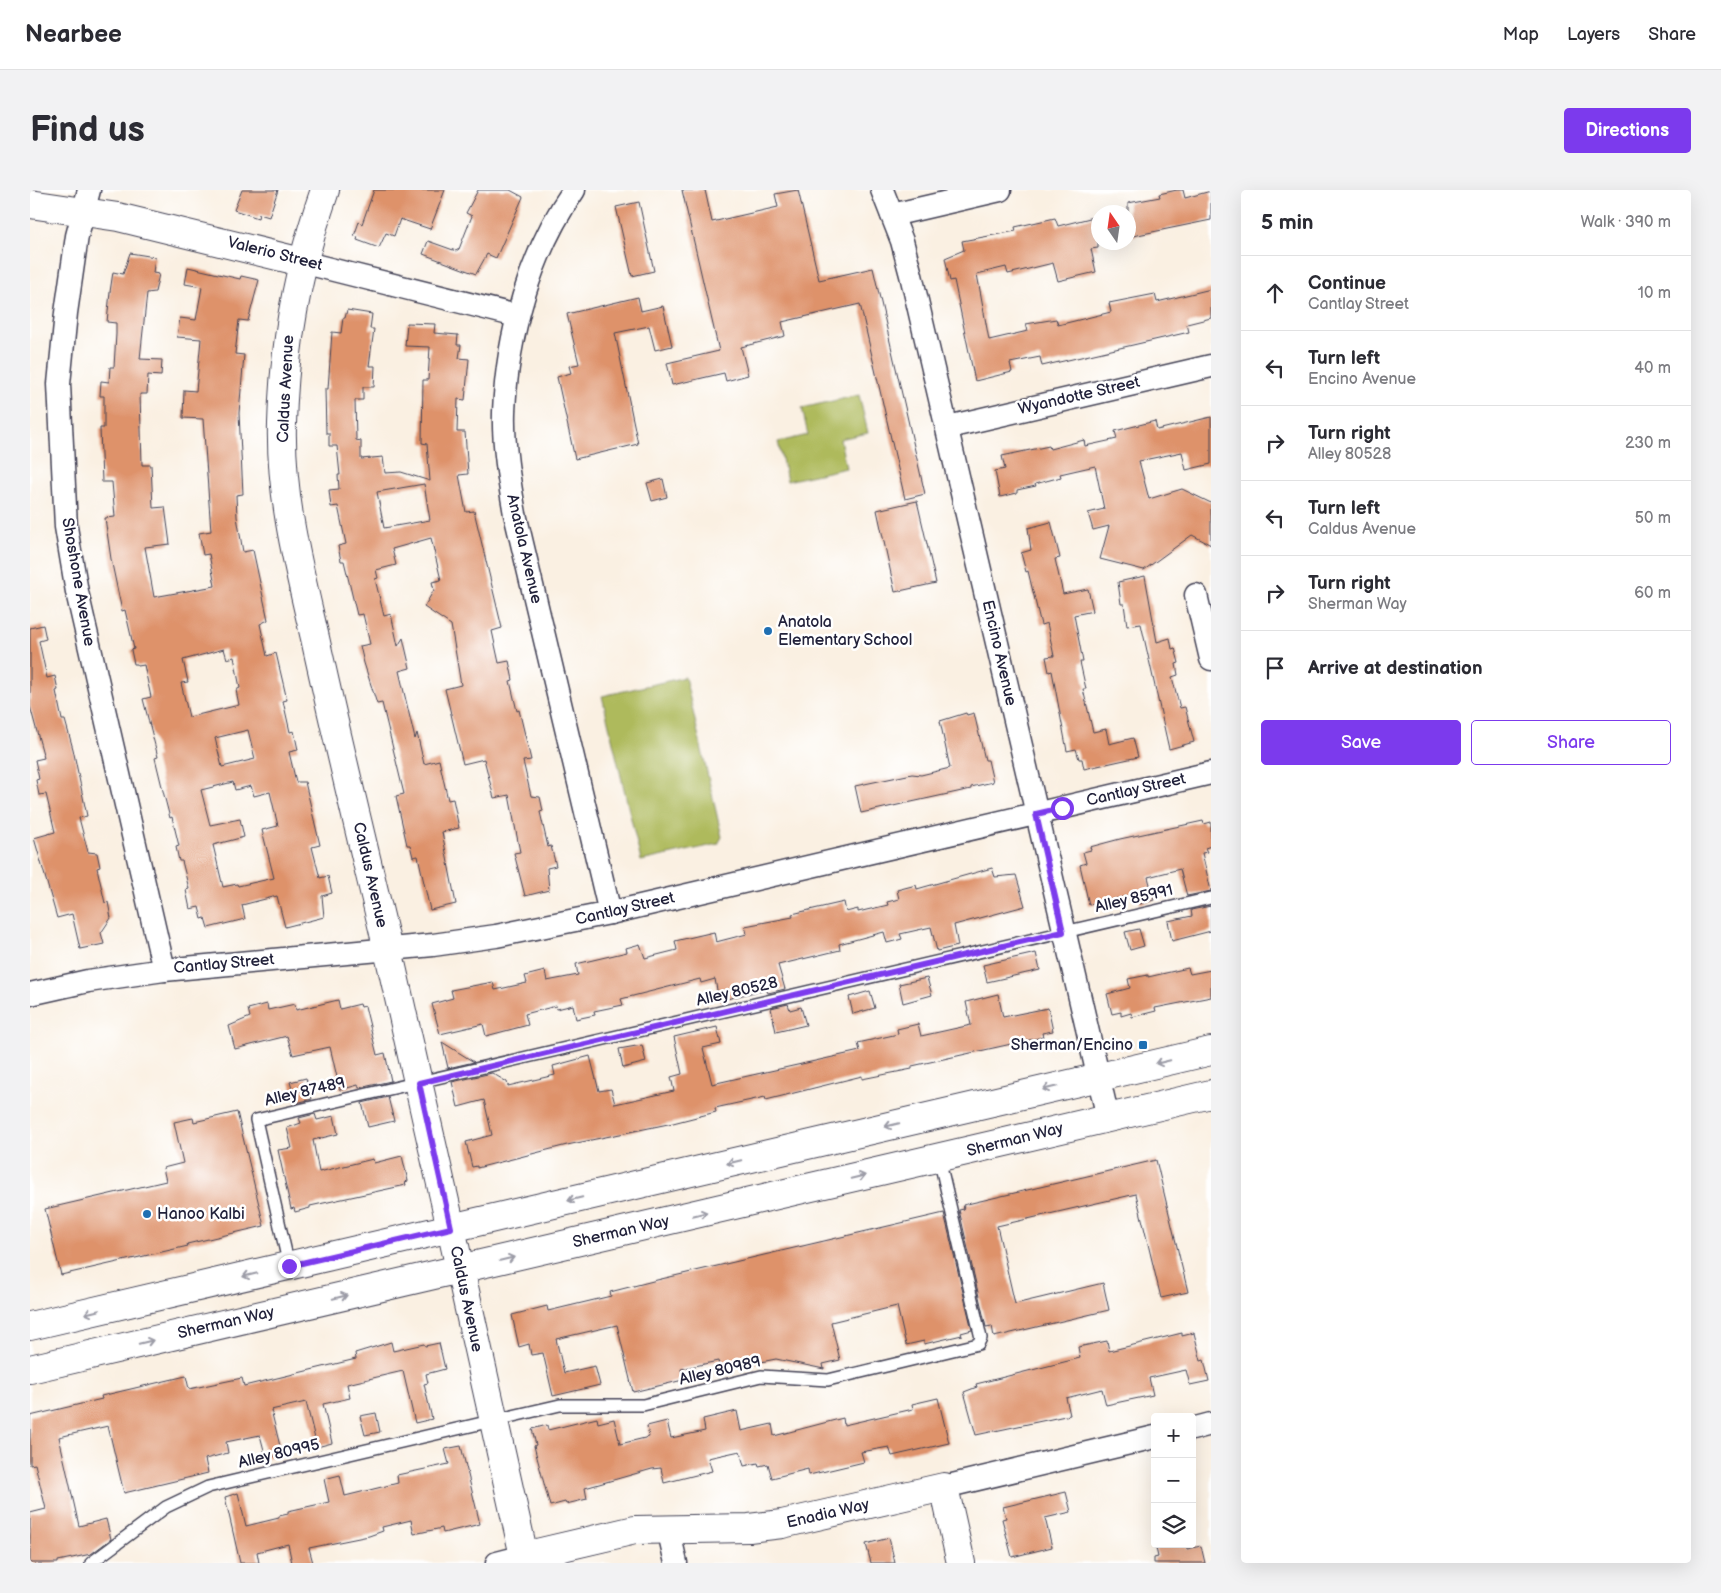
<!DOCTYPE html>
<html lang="en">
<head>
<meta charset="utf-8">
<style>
  body { margin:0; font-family:"Balsamiq Sans",sans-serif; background:#f2f2f3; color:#2b2b33 }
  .controls { position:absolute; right:15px; bottom:15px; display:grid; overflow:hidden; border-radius:5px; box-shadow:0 5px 20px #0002 }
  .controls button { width:45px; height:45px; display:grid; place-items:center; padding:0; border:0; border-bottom:1px solid #e1e1e2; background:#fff; color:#2b2b33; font:25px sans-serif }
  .compass { position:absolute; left:1061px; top:15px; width:45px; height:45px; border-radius:50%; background:#fff; box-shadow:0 5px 20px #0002; rotate:347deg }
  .stop { position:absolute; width:15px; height:15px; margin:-11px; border:4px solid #7c3aed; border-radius:50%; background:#fff }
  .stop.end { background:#7c3aed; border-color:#fff; box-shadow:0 1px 5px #0008 }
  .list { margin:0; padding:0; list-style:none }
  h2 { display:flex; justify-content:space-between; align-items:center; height:65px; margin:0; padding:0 20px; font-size:21px }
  h2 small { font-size:16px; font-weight:400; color:#7c7c81 }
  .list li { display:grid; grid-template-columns:32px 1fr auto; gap:15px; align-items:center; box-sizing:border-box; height:75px; padding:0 20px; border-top:1px solid #e1e1e2 }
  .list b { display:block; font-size:19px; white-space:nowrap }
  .list p { margin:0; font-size:16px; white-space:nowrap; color:#7c7c81 }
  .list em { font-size:16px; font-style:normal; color:#7c7c81 }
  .actions { display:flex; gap:10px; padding:15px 20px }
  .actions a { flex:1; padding:11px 0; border:1px solid #7c3aed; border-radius:5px; text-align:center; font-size:18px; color:#7c3aed }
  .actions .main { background:#7c3aed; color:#fff }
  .icon { flex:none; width:28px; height:28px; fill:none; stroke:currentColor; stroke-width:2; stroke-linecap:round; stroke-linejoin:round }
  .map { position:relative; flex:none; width:1181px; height:1373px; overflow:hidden; border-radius:5px }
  header { display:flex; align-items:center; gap:30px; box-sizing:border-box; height:70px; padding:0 25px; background:#fff; border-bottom:1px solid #e1e1e2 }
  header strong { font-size:24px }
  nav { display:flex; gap:28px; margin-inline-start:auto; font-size:18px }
  .intro { display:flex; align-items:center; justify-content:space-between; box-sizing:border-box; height:120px; padding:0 30px }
  h1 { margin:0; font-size:35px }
  .button { padding:12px 22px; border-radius:5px; background:#7c3aed; color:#fff; font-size:18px; font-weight:700 }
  main { display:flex; gap:30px; padding:0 30px }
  aside { flex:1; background:#fff; border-radius:5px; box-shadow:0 5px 20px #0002 }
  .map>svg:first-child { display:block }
</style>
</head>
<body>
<header>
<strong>Nearbee</strong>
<nav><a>Map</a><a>Layers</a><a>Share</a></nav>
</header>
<div class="intro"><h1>Find us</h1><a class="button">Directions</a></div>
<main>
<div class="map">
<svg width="1181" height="1373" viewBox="0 0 1181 1373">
  <rect width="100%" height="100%" fill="#fff"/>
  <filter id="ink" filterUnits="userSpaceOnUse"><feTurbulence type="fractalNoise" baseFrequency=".02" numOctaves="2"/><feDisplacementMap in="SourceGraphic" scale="10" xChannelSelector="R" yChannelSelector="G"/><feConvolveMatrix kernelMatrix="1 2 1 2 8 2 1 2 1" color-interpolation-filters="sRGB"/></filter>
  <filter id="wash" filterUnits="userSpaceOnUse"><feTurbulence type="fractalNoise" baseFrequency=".0096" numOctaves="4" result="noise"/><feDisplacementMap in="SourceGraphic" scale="20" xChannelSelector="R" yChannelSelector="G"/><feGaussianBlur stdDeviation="1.12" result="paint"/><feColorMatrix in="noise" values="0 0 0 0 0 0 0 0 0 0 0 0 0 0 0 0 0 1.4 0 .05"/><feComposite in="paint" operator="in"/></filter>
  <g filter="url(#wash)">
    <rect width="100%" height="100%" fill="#faf0e2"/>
    <g fill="#aeba5c" stroke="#686e4c">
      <polygon points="829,205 838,243 810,249 816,278 757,291 748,252 778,245 772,218"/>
      <polygon points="655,487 692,647 688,654 611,671 572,506"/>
    </g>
    <g id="blocks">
      <g fill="#de926b" fill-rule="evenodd">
        <polygon points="212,0 248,0 239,27 229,24 228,28 204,20"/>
        <polygon points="344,0 415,0 400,39 370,29 364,46 356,43 349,58 327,50 328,47 324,46 329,32 332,34"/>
        <polygon points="448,0 480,0 493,7 466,68 457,64 446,84 393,64 398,51 426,61 429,59 442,26 436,23"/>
        <polygon points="652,0 675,0 682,32 748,17 745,4 768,0 789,90 843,78 895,304 875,309 830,114 752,132 755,146 711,157 718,185 696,191 694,183 642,195 637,173 689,161"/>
        <polygon points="1147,0 1153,0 1155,8 1181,1 1181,30 1098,47 1098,13 1130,7 1129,4"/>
        <polygon points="609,12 624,81 602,86 586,17"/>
        <polygon points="1068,26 1068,58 1061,59 1066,82 1028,91 1023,73 978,84 976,77 947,84 959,150 998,141 996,134 1026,129 1028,135 1081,122 1079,113 1125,104 1127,112 1181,99 1181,128 1157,134 1159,142 1012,176 1010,167 980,173 982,182 945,191 924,90 920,91 915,68 934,60 932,51 986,41 985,37 1025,28 1028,36"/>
        <path d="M100,63L125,67L123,83L129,84L125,102L117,103L110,169L132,170L131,186L118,185L117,204H110L112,275H121L123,318L135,317L140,354L115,357L124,407L185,396L179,364L173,365L169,343L181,341L173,229L153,228L154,200L166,201L171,149L147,147L150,128L166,130L172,97L155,94L158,77L210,89L211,86L229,90L218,131L209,130L205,164L214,165L209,223L213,304L206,305L207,327L213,362L223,360L238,430L230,434L237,466L246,463L257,510L253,511L260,542L264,541L268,560L259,562L266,592H275L290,655L282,657L290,688L298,686L302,703L292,706L294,727L255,737L247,706L212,715L215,729L178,738L175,728L172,729L169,717L160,719L156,700L159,699L152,671H149L146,657L149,656L142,627L140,628L134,605L125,568L128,567L113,509L121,507L114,475L108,476L107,474H104L101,460L104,459L95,420L92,421L81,369L75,328L85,327L82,292H72L70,238H74V206H70L71,191L79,192L80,177H84L86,144V133L77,132L80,102L83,82L93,84ZM194,459L197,469L204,467L210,498L206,500L209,515L159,527L151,493L158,492L153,470ZM218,540L225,569L192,577L185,548ZM203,592L205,600L221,596L224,606L240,602L248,636L232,640L244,688L208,696L207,694L193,697L183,655L214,647L210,629L180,635L171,600Z"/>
        <polygon points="608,107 611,121 633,116 642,156 625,160 619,136 585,143 608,254 545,269 527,187 541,183 539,176 549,174 537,124"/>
        <path d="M317,120L342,124L340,139H344L339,176H345L344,197H333V210H325L326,250L331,251V269L353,267L355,283L371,282L400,291L397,254L392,253L393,190H398L400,157L375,156L377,133L405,134L404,143L428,145L427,155H431L429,168L439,169L435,210L428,209L427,242H435L438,284L429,285L436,322L444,321L472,438L462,441L469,473L479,471L483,490L480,491L487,521L489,520L501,570L493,571L501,606L510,607L513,621L510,622L518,657L521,656L526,676L517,678L519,700L495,706L484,663L490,662L479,605L464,608L454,569L433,574L415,499L431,495L421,435L394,417L404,400L402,392L411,390L401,348L362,359L366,375L346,380L348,388L345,389L354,426L361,424L368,456L373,448L380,478L369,481L385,549L387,543L394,574L409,570L418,610L423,609L429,638L412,642L426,714L400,720L388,666L383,667L380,655H377L366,606L374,604L352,513L347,514L334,473L330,456L340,454L333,424L327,425L314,371H311L308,356L316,354L308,316L301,317L299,300L309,299L308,285H310L307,256H299V243H296L295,199H298L302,142L311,143L313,128H315ZM394,294L400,330L354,338L347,302Z"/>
        <polygon points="1181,227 1181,274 1156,280 1152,262 1109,271 1119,309 1152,299 1181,313 1181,355 1162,345 1114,380 1070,369 1079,336 1063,340 1058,323 1074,319 1065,276 1030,284 1031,287 1005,294 1006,296 987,300 987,303 970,307 965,281 975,279 972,266 1019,256 1020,259 1054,250 1055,256 1087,249 1085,241 1125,231 1127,240"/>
        <polygon points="633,289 637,307 622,311 617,293"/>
        <polygon points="887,311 906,393 865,402 847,320"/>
        <polygon points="1021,332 1030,368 1025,369 1033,404 1058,399 1063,421 1044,425 1053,472 1050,472 1056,499 1053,499 1063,542 1076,539 1079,554 1103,548 1108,567 1054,579 1052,569 1049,569 1046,559 1037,561 1022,481 1019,482 1016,467 1024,466 1017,433 1011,435 998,381 996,382 991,363 1001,360 998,338"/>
        <polygon points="1115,386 1127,452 1140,448 1142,459 1145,458 1149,473 1146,474 1148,485 1142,487 1150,518 1155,517 1164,552 1139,559 1111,434 1097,436 1094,414 1091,414 1088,392"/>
        <polygon points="13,435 16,449 9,451 17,488 25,486 28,500 26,501 32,530 35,530 43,559 57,626 49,628 58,662 67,663 70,677 67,678 75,713 78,712 81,728 71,743 74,754 50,759 42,724 27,728 4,648 25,642 16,604 9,605 6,590 9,589 5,570 14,568 0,516 0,438"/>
        <polygon points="936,523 937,525 944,523 955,570 958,570 963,592 941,597 941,599 831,623 825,596 882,584 891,585 920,578 910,531"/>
        <polygon points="1173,631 1174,634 1181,632 1181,656 1175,658 1177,662 1172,663 1181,701 1157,706 1150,679 1118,687 1124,710 1110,714 1107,704 1059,715 1050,675 1056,673 1053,662 1061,660 1060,657 1090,649"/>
        <polygon points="962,678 965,687 986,685 995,716 924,735 928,756 907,761 901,737 870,744 872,749 857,753 854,742 809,754 810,760 748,775 755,799 738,803 736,799 689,811 685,789 671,793 670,789 591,809 593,815 564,821 565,825 546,829 543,815 527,819 526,816 495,824 498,835 456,846 453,834 410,844 409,840 402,814 423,808 421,800 463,792 465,800 497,793 495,786 515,781 517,791 548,785 546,774 597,762 596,758 610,754 615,768 647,760 645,751 684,742 686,752 717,744 715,736 763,727 762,724 814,712 816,722 828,719 828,722 858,715 857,712 869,709 867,700 886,695 887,699"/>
        <polygon points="1181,716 1181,741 1142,751 1138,731 1162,726 1161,720"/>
        <polygon points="1109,739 1114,756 1100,760 1095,742"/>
        <polygon points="1006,763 1010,780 957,792 953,775"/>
        <polygon points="1158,778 1160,784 1181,780 1181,807 1125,818 1126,821 1102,827 1101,823 1091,826 1091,822 1082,824 1077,804 1100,798 1098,789 1118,785 1118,787"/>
        <polygon points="897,788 902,805 873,813 869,794"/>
        <polygon points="840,801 845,818 823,824 819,807"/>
        <polygon points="968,804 973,827 1018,818 1023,841 1012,843 1013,847 882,876 882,879 832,889 832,886 736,910 735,907 685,918 686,922 643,933 537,955 447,978 447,976 442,977 436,952 462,945 454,910 428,917 422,892 462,883 477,892 478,896 525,885 523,876 560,866 569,901 581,899 585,914 644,901 641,887 652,884 644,847 687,837 691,854 673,858 682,894 830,861 828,853 868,844 867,839 888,834 891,846 941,835 936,812"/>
        <polygon points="308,810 310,819 330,814 331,817 335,816 347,865 355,863 361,891 329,898 328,895 310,900 300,857 263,865 257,846 205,859 199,836 220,827 218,819 237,814 238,820 265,814 266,820"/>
        <polygon points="758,814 760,820 771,817 776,835 746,842 741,818"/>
        <polygon points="412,852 444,872 418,878"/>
        <polygon points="612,855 616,872 593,878 589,859"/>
        <polygon points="276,888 282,909 266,913 260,892"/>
        <polygon points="358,907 364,931 338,937 332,913"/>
        <polygon points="207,922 234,1036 157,1054 158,1056 31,1085 15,1019 136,991 133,978 153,973 144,932 163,928 164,932"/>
        <polygon points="285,924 287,930 304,926 308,944 283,950 289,982 343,969 344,973 372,966 378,991 375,992 376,995 280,1016 280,1018 265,1022 264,1018 261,1019 248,960 262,958 257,938 271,933 269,928"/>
        <polygon points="1126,970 1158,1102 1131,1108 1106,1004 967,1036 985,1114 1073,1093 1079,1120 964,1147 962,1136 956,1137 929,1020 934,1019 933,1015"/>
        <polygon points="914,1023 942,1140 931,1143 932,1145 894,1154 894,1151 876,1155 867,1116 801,1132 810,1170 793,1174 794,1179 746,1169 690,1180 688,1171 651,1179 653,1190 603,1202 587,1135 526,1149 534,1183 565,1176 570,1195 523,1206 513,1163 501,1165 499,1154 489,1157 482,1125 517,1116 518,1121 581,1106 580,1102 627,1090"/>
        <polygon points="1152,1143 1152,1146 1164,1143 1171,1171 1174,1170 1179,1191 1160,1195 1156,1180 1119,1188 1123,1205 1076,1215 1072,1199 1036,1208 1040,1225 946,1245 934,1202 947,1197 946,1194 1050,1168 1048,1157 1077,1151 1079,1161"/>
        <polygon points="361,1152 363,1161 394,1154 395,1156 409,1153 415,1179 396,1184 398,1193 394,1194 402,1229 385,1233 373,1181 317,1194 320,1208 293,1214 302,1253 287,1257 276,1212 241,1220 252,1264 236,1268 230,1245 196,1252 198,1263 175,1269 178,1283 94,1303 78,1236 29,1247 49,1336 76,1329 81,1349 61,1364 28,1371 28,1373 0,1373 0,1323 16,1319 5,1274 0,1275 0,1226 72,1209 71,1206 156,1186 159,1199 212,1188 214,1196 326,1169 325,1163"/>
        <polygon points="908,1208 919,1253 862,1266 859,1257 831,1262 834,1272 779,1285 778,1279 742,1288 738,1274 729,1276 728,1273 714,1276 710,1261 678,1268 682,1281 634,1293 631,1278 622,1279 555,1298 557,1309 536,1314 535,1312 520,1316 504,1256 506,1255 502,1239 517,1235 518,1240 567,1228 568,1233 584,1229 590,1254 619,1247 617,1236 637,1231 641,1248 675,1241 673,1229 707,1221 711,1241 742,1234 744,1246 813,1228 814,1235 883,1219 882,1214"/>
        <polygon points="346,1223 350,1242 335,1245 330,1226"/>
        <polygon points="431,1256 450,1334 413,1343 412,1338 384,1344 381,1330 352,1337 353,1341 339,1346 279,1358 283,1373 262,1373 258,1354 227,1362 229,1373 210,1373 195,1307 208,1303 216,1336 249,1328 249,1326 258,1324 258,1321 299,1312 294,1289 310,1285 315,1306 368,1293 367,1285 419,1274 415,1259"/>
        <polygon points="1036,1302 1041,1322 1015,1328 1022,1357 982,1367 972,1329 976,1328 973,1317"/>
        <polygon points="859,1348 865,1373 841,1373 836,1354"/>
        <polygon points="1125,1354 1156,1354 1157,1359 1171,1356 1175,1373 1124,1373 1124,1368 1128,1367"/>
      </g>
    </g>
  </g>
  <g filter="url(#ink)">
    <use href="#blocks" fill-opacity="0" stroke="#424154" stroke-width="1"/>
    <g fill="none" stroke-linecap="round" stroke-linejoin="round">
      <defs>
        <g id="service">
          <polyline points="259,1076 226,930 1181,708"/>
          <polyline points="61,1373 136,1317 178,1297 530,1215 613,1215 731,1186 798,1190 948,1154 951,1148 909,968"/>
        </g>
        <g id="minor">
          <polyline points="59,0 47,46 36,123 29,194 36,337 47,402 134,780"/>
          <path d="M544,0C500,63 477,146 474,222C473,256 479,290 485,324L580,723"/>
          <polyline points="852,0 872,51 881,85 1078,928"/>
          <polyline points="862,25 970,0"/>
          <polyline points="272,72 487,126"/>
          <polyline points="918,237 1181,176"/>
          <polyline points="1166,405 1181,469"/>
          <polyline points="0,804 58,791 134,780 403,755 466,746 580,723 1181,583"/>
          <polyline points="1162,1239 1181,1234"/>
          <polyline points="914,1297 1125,1247"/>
          <polyline points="638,1338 646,1373"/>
          <polyline points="467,1373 494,1366"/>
        </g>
        <g id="tertiary">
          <path d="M295,0C268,76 254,153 252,234C250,306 269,379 285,448C309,558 336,667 362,777C407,973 450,1170 494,1366L605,1340L719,1338L752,1334L914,1297L931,1373"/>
          <polyline points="0,14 88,27 272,72"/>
        </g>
        <g id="primary">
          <polyline points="0,1136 1181,861"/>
          <polyline points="0,1179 1181,904"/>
        </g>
      </defs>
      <use href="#service" stroke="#424154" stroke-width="14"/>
      <use href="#minor" stroke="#424154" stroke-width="25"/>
      <use href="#tertiary" stroke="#424154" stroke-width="30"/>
      <use href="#primary" stroke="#424154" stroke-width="30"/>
      <use href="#service" stroke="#fff" stroke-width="11"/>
      <use href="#minor" stroke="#fff" stroke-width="22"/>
      <use href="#tertiary" stroke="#fff" stroke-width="28"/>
      <use href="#primary" stroke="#fff" stroke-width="28"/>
    </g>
    <defs><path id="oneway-shaft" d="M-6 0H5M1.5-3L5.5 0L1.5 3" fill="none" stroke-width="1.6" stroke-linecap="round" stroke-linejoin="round" transform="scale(1.25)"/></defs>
    <g stroke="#9c9ca7">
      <use href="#oneway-shaft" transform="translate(1133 872) rotate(167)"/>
      <use href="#oneway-shaft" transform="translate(1020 898) rotate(167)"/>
      <use href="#oneway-shaft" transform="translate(862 935) rotate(167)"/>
      <use href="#oneway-shaft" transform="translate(704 972) rotate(167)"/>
      <use href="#oneway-shaft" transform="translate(828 987) rotate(-13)"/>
      <use href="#oneway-shaft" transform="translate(545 1009) rotate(167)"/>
      <use href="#oneway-shaft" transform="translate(670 1024) rotate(-13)"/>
      <use href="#oneway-shaft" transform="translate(477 1069) rotate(-13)"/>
      <use href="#oneway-shaft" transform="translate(220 1085) rotate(167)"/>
      <use href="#oneway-shaft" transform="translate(310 1107) rotate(-13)"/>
      <use href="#oneway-shaft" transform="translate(62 1122) rotate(167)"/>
      <use href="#oneway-shaft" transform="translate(116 1152) rotate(-13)"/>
    </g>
  </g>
  <g fill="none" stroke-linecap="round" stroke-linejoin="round" filter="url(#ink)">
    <polyline stroke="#7c3aed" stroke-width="6" points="259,1076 421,1038 389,893 1033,742 1006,624 1032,618"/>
  </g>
  <g fill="#1f6fb2" stroke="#fff" stroke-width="2">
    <circle cx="738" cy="441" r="5"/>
    <rect x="1108" y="850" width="10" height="10" rx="2.5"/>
    <circle cx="117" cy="1024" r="5"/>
  </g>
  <g text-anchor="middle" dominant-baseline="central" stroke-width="5" stroke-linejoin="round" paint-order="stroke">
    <g font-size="16" fill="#22223b" stroke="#fff">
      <text transform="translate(245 64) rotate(14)">Valerio Street</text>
      <text transform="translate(256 199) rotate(-87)">Caldus Avenue</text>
      <text transform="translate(1049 206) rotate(-13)">Wyandotte Street</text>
      <text transform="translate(494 359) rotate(77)">Anatola Avenue</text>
      <text transform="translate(48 392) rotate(80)">Shoshone Avenue</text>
      <text transform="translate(969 463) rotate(77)">Encino Avenue</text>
      <text transform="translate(1106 600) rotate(-13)">Cantlay Street</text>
      <text transform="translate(340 685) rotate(77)">Caldus Avenue</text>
      <text transform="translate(1104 709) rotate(-13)">Alley 85991</text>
      <text transform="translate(595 719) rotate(-13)">Cantlay Street</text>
      <text transform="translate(194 774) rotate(-5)">Cantlay Street</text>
      <text transform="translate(707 802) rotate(-13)">Alley 80528</text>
      <text transform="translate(275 902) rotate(-13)">Alley 87489</text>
      <text transform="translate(985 950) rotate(-14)">Sherman Way</text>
      <text transform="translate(591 1042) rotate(-13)">Sherman Way</text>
      <text transform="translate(436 1109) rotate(78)">Caldus Avenue</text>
      <text transform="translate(196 1133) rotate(-13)">Sherman Way</text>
      <text transform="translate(690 1181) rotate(-13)">Alley 80989</text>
      <text transform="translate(249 1264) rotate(-13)">Alley 80995</text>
      <text transform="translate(798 1324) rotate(-13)">Enadia Way</text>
    </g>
    <g font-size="16" fill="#22223b" stroke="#fff" text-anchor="start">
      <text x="748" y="432">Anatola<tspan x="748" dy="18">Elementary School</tspan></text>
      <text x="1103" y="855" text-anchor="end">Sherman/Encino</text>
      <text x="127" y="1024">Hanoo Kalbi</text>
    </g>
  </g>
</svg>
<div class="controls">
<button>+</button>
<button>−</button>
<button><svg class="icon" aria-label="layers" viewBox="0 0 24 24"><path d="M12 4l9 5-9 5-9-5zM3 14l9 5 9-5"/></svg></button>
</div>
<svg class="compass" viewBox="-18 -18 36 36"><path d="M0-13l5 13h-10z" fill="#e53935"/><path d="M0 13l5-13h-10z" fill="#7c7c81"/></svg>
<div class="stop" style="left:1032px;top:618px"></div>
<div class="stop end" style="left:259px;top:1076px"></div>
</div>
<aside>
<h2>5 min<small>Walk · 390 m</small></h2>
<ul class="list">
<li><svg class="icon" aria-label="ahead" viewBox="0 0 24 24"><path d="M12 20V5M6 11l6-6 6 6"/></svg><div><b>Continue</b><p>Cantlay Street</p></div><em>10 m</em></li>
<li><svg class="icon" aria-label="left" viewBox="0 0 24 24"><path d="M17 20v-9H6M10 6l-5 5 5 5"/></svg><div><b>Turn left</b><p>Encino Avenue</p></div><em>40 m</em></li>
<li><svg class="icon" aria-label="right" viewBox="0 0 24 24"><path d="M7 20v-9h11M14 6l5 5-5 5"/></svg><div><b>Turn right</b><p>Alley 80528</p></div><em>230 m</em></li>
<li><svg class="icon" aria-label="left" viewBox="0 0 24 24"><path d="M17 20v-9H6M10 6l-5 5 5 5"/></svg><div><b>Turn left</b><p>Caldus Avenue</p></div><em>50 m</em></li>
<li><svg class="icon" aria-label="right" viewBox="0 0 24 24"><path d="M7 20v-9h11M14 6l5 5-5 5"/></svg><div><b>Turn right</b><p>Sherman Way</p></div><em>60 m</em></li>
<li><svg class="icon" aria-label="arrive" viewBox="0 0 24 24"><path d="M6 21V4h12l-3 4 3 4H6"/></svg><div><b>Arrive at destination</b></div></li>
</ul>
<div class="actions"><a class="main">Save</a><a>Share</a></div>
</aside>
</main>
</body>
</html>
